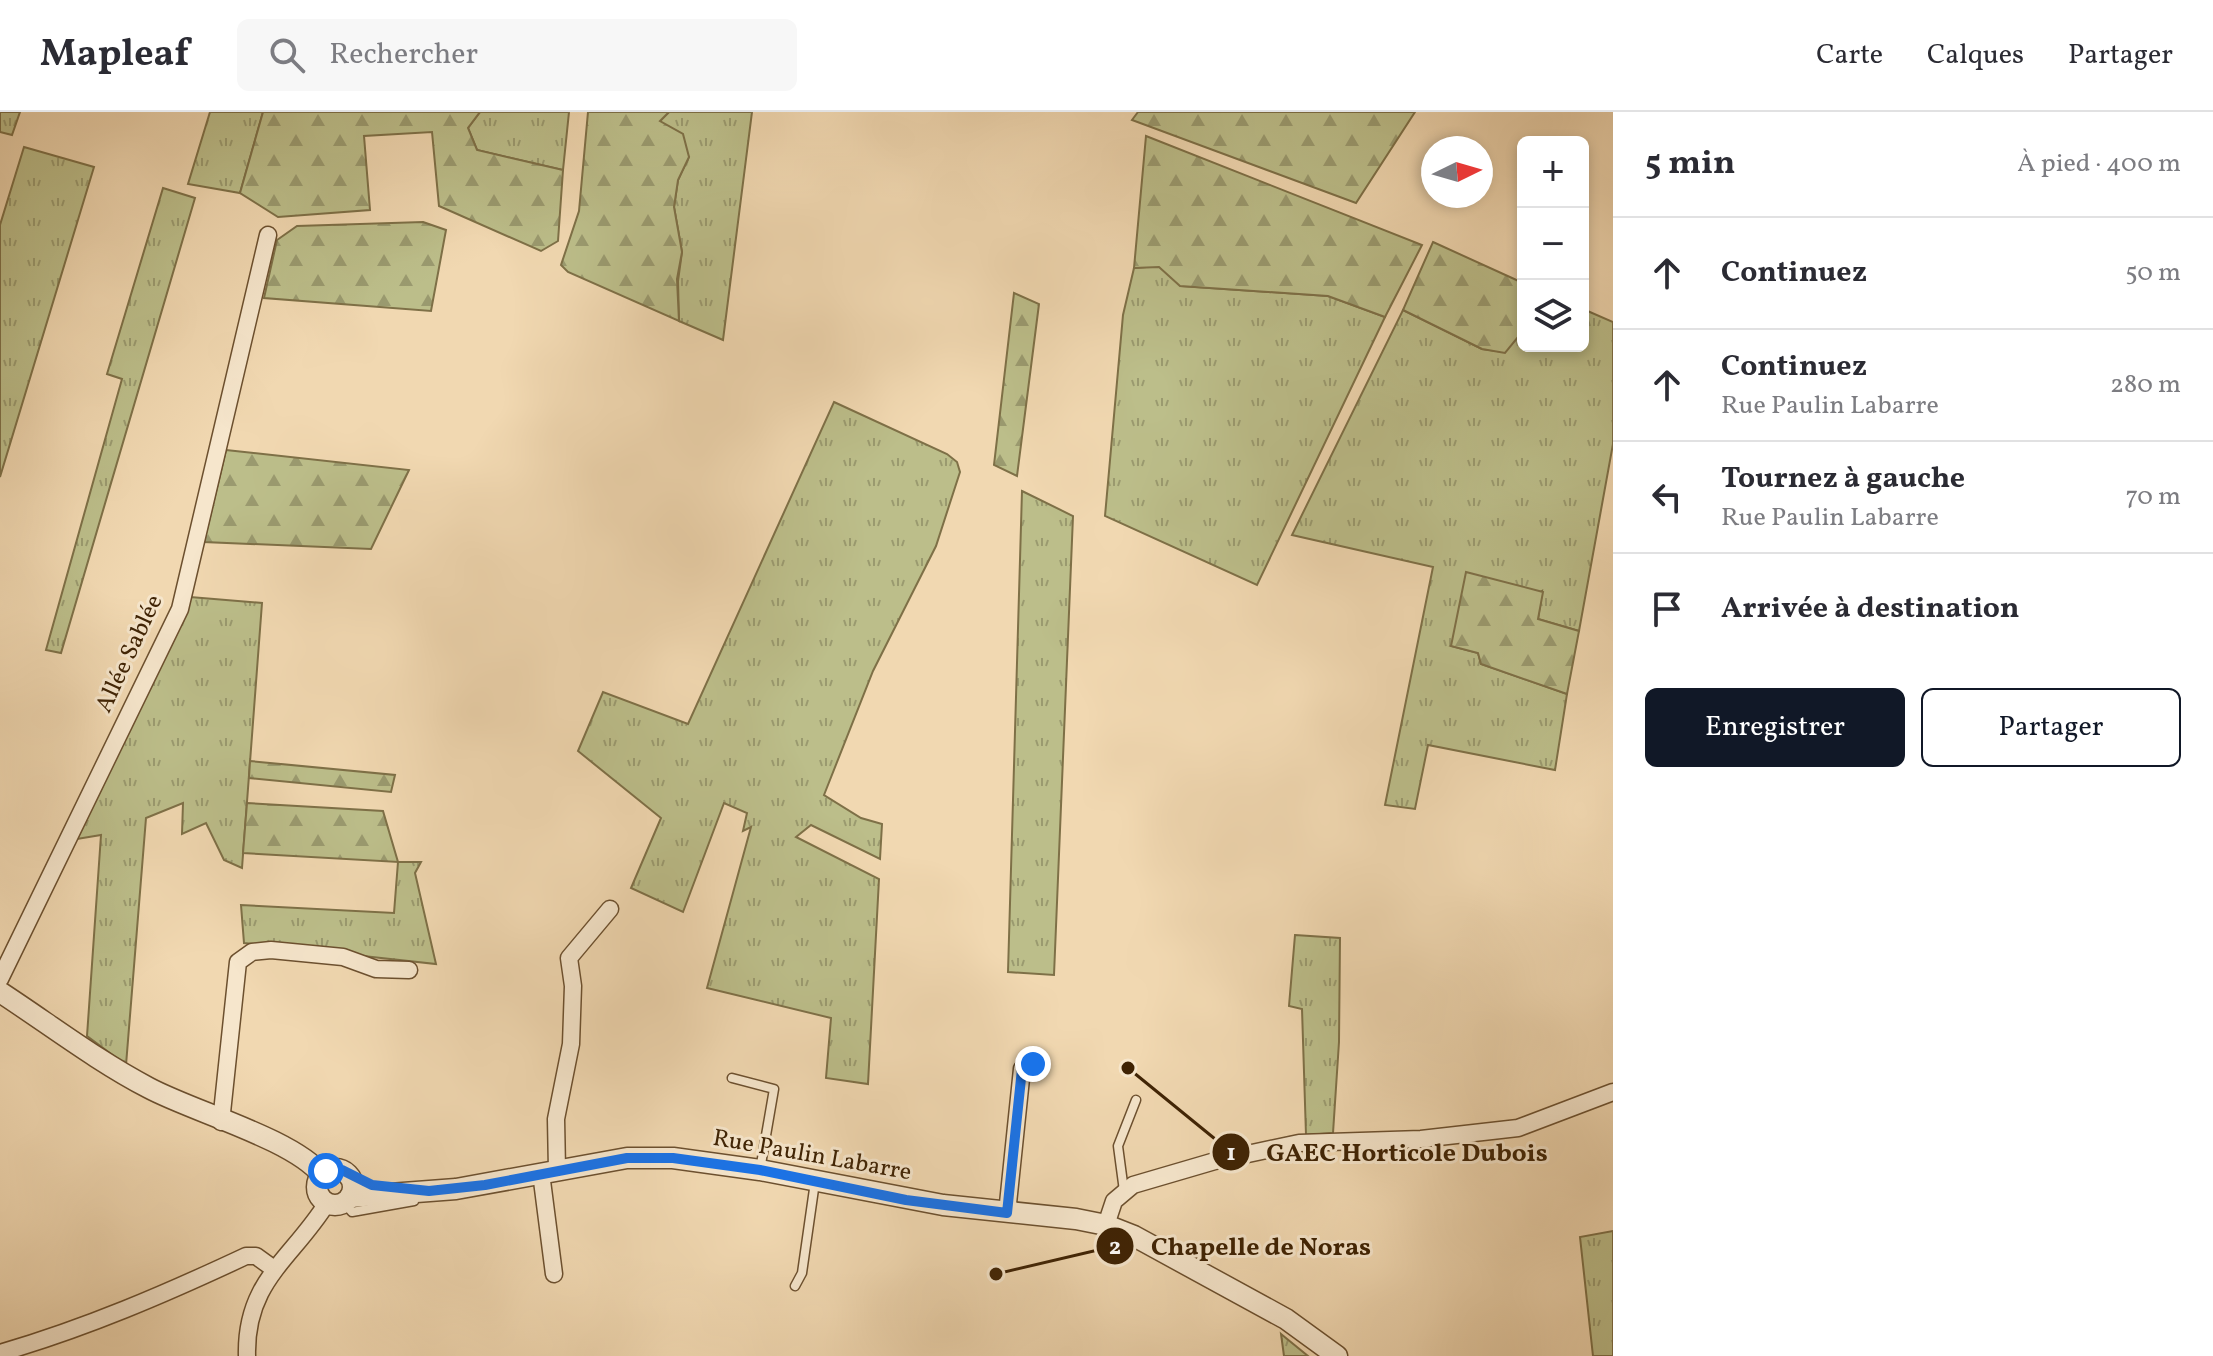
<!DOCTYPE html>
<html lang="fr">
<head>
<meta charset="utf-8">
<style>
  body { margin:0; font-family:Vollkorn,serif; background:#f7f7f7; color:#2b2b33 }
  .controls { position:absolute; right:24px; top:24px; display:grid; overflow:hidden; border-radius:12px; box-shadow:0 4px 12px #0003 }
  .controls button { width:72px; height:72px; display:grid; place-items:center; padding:0; border:0; border-bottom:2px solid #e1e1e2; background:#fff; color:#2b2b33; font:40px sans-serif }
  .compass { position:absolute; left:1421px; top:24px; width:72px; height:72px; border-radius:50%; background:#fff; box-shadow:0 4px 12px #0003; rotate:85deg }
  .stop { position:absolute; width:24px; height:24px; margin:-18px; border:6px solid #1a73e8; border-radius:50%; background:#fff }
  .stop.end { background:#1a73e8; border-color:#fff; box-shadow:0 2px 8px #0008 }
  .list { margin:0; padding:0; list-style:none }
  h2 { display:flex; justify-content:space-between; align-items:center; height:104px; margin:0; padding:0 32px; font-size:34px }
  h2 small { font-size:26px; font-weight:400; color:#7c7c81 }
  .list li { display:grid; grid-template-columns:52px 1fr auto; gap:24px; align-items:center; box-sizing:border-box; height:112px; padding:0 32px; border-top:2px solid #e1e1e2 }
  .list b { display:block; font-size:30px; white-space:nowrap }
  .list p { margin:0; font-size:26px; white-space:nowrap; color:#7c7c81 }
  .list em { font-size:26px; font-style:normal; color:#7c7c81 }
  .actions { display:flex; gap:16px; padding:24px 32px }
  .actions a { flex:1; padding:18px 0; border:2px solid #111827; border-radius:12px; text-align:center; font-size:28px; color:#111827 }
  .actions .main { background:#111827; color:#fff }
  .icon { flex:none; width:44px; height:44px; fill:none; stroke:currentColor; stroke-width:2; stroke-linecap:round; stroke-linejoin:round }
  .map { position:relative; flex:none; width:1613px; height:1244px; overflow:hidden }
  header { display:flex; align-items:center; gap:48px; box-sizing:border-box; height:112px; padding:0 40px; background:#fff; border-bottom:2px solid #e1e1e2 }
  header strong { font-size:38px }
  nav { display:flex; gap:44px; margin-inline-start:auto; font-size:28px }
  .search { width:560px; height:72px; background:#f7f7f7; display:flex; align-items:center; gap:20px; box-sizing:border-box; padding:0 28px; border-radius:12px; color:#7c7c81; font-size:30px }
  main { display:flex }
  aside { flex:1; background:#fff }
  .map>svg:first-child { display:block }
</style>
</head>
<body>
<header>
<strong>Mapleaf</strong>
<div class="search"><svg class="icon" aria-label="search" viewBox="0 0 24 24"><circle cx="10" cy="10" r="6"/><path d="M15 15l6 6"/></svg>Rechercher</div>
<nav><a>Carte</a><a>Calques</a><a>Partager</a></nav>
</header>
<main>
<div class="map">
<svg width="1613" height="1244" viewBox="0 0 1613 1244">
  <defs>
    <pattern id="grass-tufts" width="24" height="20" patternUnits="userSpaceOnUse" patternTransform="scale(2)"><rect width="24" height="20" fill="#bcbe8a"/><path d="M3 7l-1-3M5 7V3M7 7l1-3M15 17l-1-3M17 17v-4M19 17l1-3" fill="none" stroke="#9a9a6f"/></pattern>
    <pattern id="forest-firs" width="22" height="20" patternUnits="userSpaceOnUse" patternTransform="scale(2)"><rect width="22" height="20" fill="#bcbe8a"/><path d="M5 1l3.5 6h-7zM16 11l3.5 6h-7z" fill="#9a9a6f"/></pattern>
  </defs>
  <rect width="100%" height="100%" fill="#f1d8b1"/>
  <filter id="stains"><feTurbulence type="fractalNoise" baseFrequency=".0025" numOctaves="4"/><feColorMatrix values="0 0 0 0 .2 0 0 0 0 .09 0 0 0 0 .02 0 0 0 .5 -.17"/></filter>
  <radialGradient id="worn" r=".72"><stop offset=".6" stop-color="#630" stop-opacity="0"/><stop offset="1" stop-color="#630" stop-opacity=".3"/></radialGradient>
  <g fill="url(#grass-tufts)" stroke="#7e7047" stroke-width="2">
    <polygon points="0,0 20,0 12,23 0,20"/>
    <polygon points="210,0 263,0 240,81 188,72"/>
    <polygon points="480,0 569,0 563,58 477,38 468,16"/>
    <polygon points="669,0 752,0 723,228 679,209 678,169 682,140 674,95 678,68 689,45 660,9"/>
    <polygon points="24,35 94,55 0,365 0,113"/>
    <polygon points="163,76 195,86 61,541 46,538 122,267 107,262"/>
    <polygon points="1159,154 1181,174 1328,184 1385,205 1257,473 1105,404 1123,203 1134,156"/>
    <polygon points="1583,197 1613,210 1613,332 1579,519 1538,507 1542,479 1451,534 1478,541 1481,552 1567,582 1555,658 1428,633 1415,697 1385,693 1433,455 1292,423 1403,198 1482,237 1504,240 1523,219 1523,234 1583,234"/>
    <polygon points="834,290 947,342 957,350 960,360 936,434 873,559 824,683 861,706 882,712 880,747 811,713 796,725 879,767 868,972 826,966 831,906 707,876 751,715 743,719 747,701 724,691 683,800 631,776 661,706 578,639 603,580 688,612"/>
    <polygon points="1022,379 1073,404 1054,863 1008,860"/>
    <polygon points="190,485 262,491 242,756 224,748 206,711 182,722 183,691 146,706 126,953 87,924 101,723 71,728"/>
    <polygon points="398,750 421,750 415,761 436,852 244,831 241,793 394,801"/>
    <polygon points="1295,823 1340,826 1339,930 1333,1021 1306,1023 1302,897 1289,894"/>
    <polygon points="1613,1119 1613,1244 1593,1244 1580,1125"/>
    <polygon points="1281,1222 1308,1244 1284,1244"/>
  </g>
  <g fill="url(#forest-firs)" stroke="#7e7047" stroke-width="2">
    <polygon points="263,0 480,0 468,16 477,38 563,58 558,129 541,139 439,94 432,20 364,24 370,98 278,105 240,81"/>
    <polygon points="588,0 669,0 660,9 683,22 689,45 678,68 674,95 682,140 677,167 679,209 568,160 561,153 579,99"/>
    <polygon points="1138,0 1415,0 1356,91 1132,8"/>
    <polygon points="1146,24 1422,133 1385,205 1328,184 1180,174 1159,155 1134,156"/>
    <polygon points="423,110 446,118 431,199 264,186 277,128 297,114"/>
    <polygon points="1433,130 1523,171 1523,219 1505,241 1482,237 1403,198"/>
    <polygon points="1014,181 1039,192 1017,364 994,353"/>
    <polygon points="226,338 409,358 371,437 204,430"/>
    <polygon points="1466,460 1543,480 1538,507 1579,519 1567,582 1481,552 1478,541 1451,534"/>
    <polygon points="250,649 395,663 391,680 249,666"/>
    <polygon points="247,691 383,699 398,750 243,741"/>
  </g>
  <g fill="none" stroke-linecap="round" stroke-linejoin="round">
    <defs>
      <g id="service">
        <polyline points="732,966 774,977 760,1058"/>
        <polyline points="1124,1079 1118,1034 1136,988"/>
        <polyline points="344,1091 352,1100 414,1089"/>
        <polyline points="795,1174 802,1161 815,1070"/>
      </g>
      <g id="minor">
        <polyline points="0,867 180,497 268,123"/>
        <polyline points="221,1010 238,850 252,840 271,838 343,845 376,857 409,858"/>
        <polyline points="557,1058 556,1007 571,932 573,874 569,846 610,797"/>
        <polyline points="541,1061 554,1162"/>
        <polyline points="1007,1101 1022,957 1033,952"/>
        <polyline points="1106,1113 1114,1089 1133,1073 1215,1049 1299,1031 1421,1027 1518,1016 1613,980"/>
        <path d="M0,1241C86,1216 165,1182 246,1144H256L274,1157"/>
        <path d="M247,1244C245,1169 292,1147 327,1091"/>
      </g>
      <g id="tertiary">
        <path d="M0,880C49,912 97,949 149,976C194,1000 293,1027 322,1063"/>
        <circle cx="335" cy="1075" r="18"/>
        <polyline points="350,1085 456,1077 627,1046 673,1046 760,1058 943,1093 1076,1107 1106,1113 1134,1124 1286,1207 1337,1244"/>
      </g>
    </defs>
    <use href="#service" stroke="#6c502f" stroke-width="11"/>
    <use href="#minor" stroke="#6c502f" stroke-width="19"/>
    <use href="#tertiary" stroke="#6c502f" stroke-width="23"/>
    <use href="#service" stroke="#f6e6cc" stroke-width="8"/>
    <use href="#minor" stroke="#f6e6cc" stroke-width="16"/>
    <use href="#tertiary" stroke="#f6e6cc" stroke-width="20"/>
  </g>
  <g fill="none" stroke-linecap="round" stroke-linejoin="round">
    <polyline stroke="#1a73e8" stroke-width="10" points="326,1059 342,1058 372,1073 429,1079 485,1073 627,1046 673,1046 760,1058 906,1088 1007,1101 1022,957 1033,952"/>
  </g>
  <g text-anchor="middle" dominant-baseline="central" stroke-width="6" stroke-linejoin="round" paint-order="stroke">
    <g font-size="24" fill="#3f2304" stroke="#f6e6cc">
      <text transform="translate(130 542) rotate(-65)">Allée Sablée</text>
      <text transform="translate(812 1044) rotate(10)">Rue Paulin Labarre</text>
    </g>
  </g>
  <path fill="none" stroke="#3f2304" stroke-width="3" d="M1128 956L1231 1040M996 1162L1115 1134"/>
  <g fill="#3f2304" stroke="#f6e6cc" stroke-width="3">
    <circle cx="1128" cy="956" r="8"/>
    <circle cx="996" cy="1162" r="8"/>
    <circle cx="1231" cy="1040" r="20"/>
    <circle cx="1115" cy="1134" r="20"/>
  </g>
  <g font-size="24" text-anchor="middle" font-weight="bold" fill="#fff">
    <text x="1231" y="1048">1</text>
    <text x="1115" y="1142">2</text>
  </g>
  <g font-size="26" text-anchor="middle" font-weight="bold" fill="#3f2304" stroke="#f6e6cc" stroke-width="6" stroke-linejoin="round" paint-order="stroke">
    <text x="1407" y="1049">GAEC Horticole Dubois</text>
    <text x="1261" y="1143">Chapelle de Noras</text>
  </g>
  <rect width="100%" height="100%" filter="url(#stains)"/>
  <rect width="100%" height="100%" fill="url(#worn)"/>
</svg>
<div class="controls">
<button>+</button>
<button>−</button>
<button><svg class="icon" aria-label="layers" viewBox="0 0 24 24"><path d="M12 4l9 5-9 5-9-5zM3 14l9 5 9-5"/></svg></button>
</div>
<svg class="compass" viewBox="-18 -18 36 36"><path d="M0-13l5 13h-10z" fill="#e53935"/><path d="M0 13l5-13h-10z" fill="#7c7c81"/></svg>
<div class="stop" style="left:326px;top:1059px"></div>
<div class="stop end" style="left:1033px;top:952px"></div>
</div>
<aside>
<h2>5 min<small>À pied · 400 m</small></h2>
<ul class="list">
<li><svg class="icon" aria-label="ahead" viewBox="0 0 24 24"><path d="M12 20V5M6 11l6-6 6 6"/></svg><div><b>Continuez</b></div><em>50 m</em></li>
<li><svg class="icon" aria-label="ahead" viewBox="0 0 24 24"><path d="M12 20V5M6 11l6-6 6 6"/></svg><div><b>Continuez</b><p>Rue Paulin Labarre</p></div><em>280 m</em></li>
<li><svg class="icon" aria-label="left" viewBox="0 0 24 24"><path d="M17 20v-9H6M10 6l-5 5 5 5"/></svg><div><b>Tournez à gauche</b><p>Rue Paulin Labarre</p></div><em>70 m</em></li>
<li><svg class="icon" aria-label="arrive" viewBox="0 0 24 24"><path d="M6 21V4h12l-3 4 3 4H6"/></svg><div><b>Arrivée à destination</b></div></li>
</ul>
<div class="actions"><a class="main">Enregistrer</a><a>Partager</a></div>
</aside>
</main>
</body>
</html>
